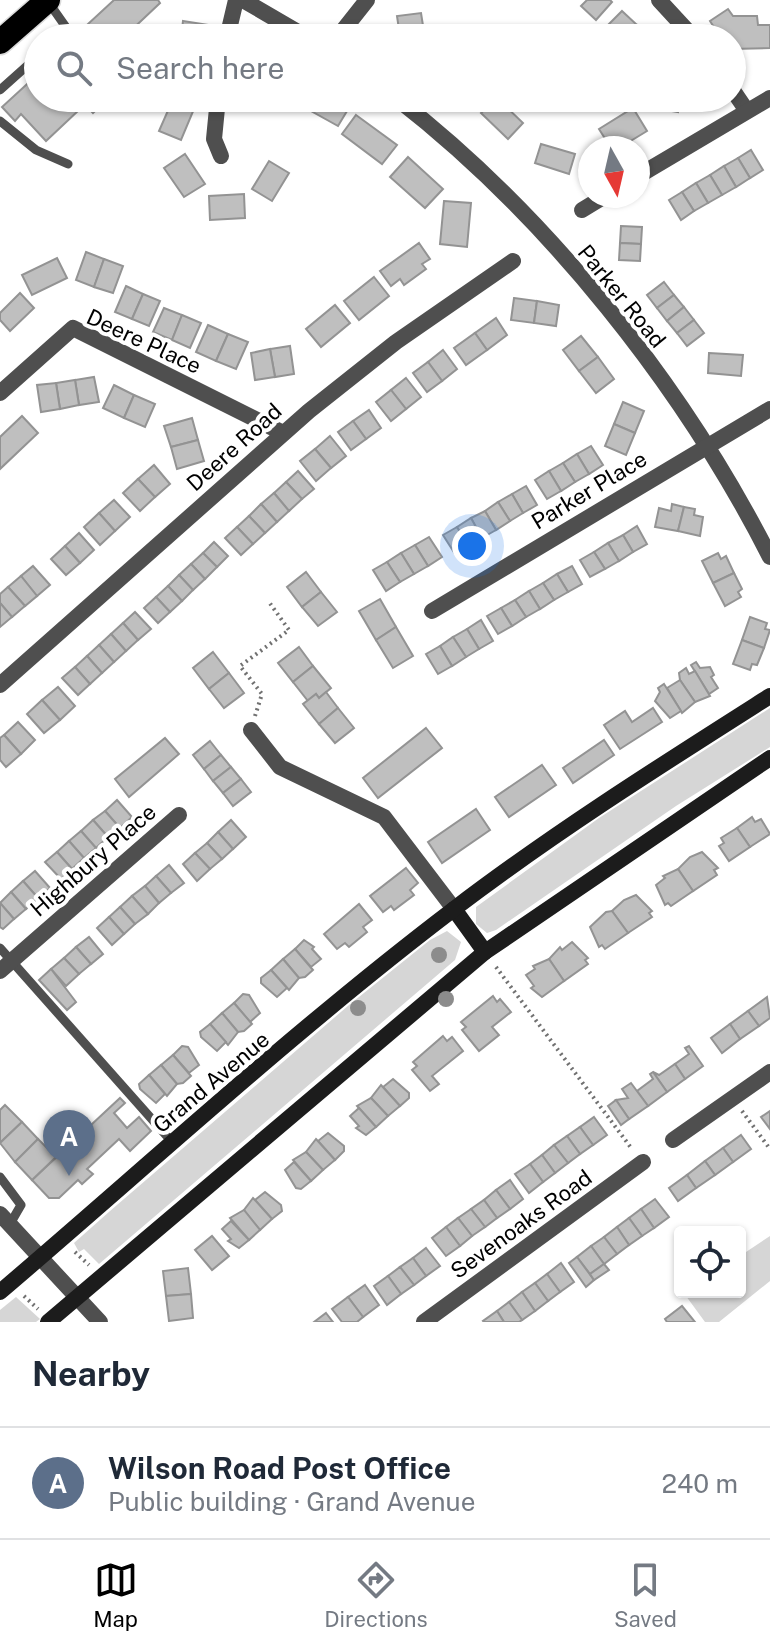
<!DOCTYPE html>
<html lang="en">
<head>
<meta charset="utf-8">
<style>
  body { margin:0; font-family:"Public Sans",sans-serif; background:#f6f6f7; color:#1f2937 }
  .controls { position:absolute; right:24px; bottom:24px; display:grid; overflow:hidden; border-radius:8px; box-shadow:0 2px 6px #0004 }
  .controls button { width:72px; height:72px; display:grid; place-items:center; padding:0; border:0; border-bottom:2px solid #e0e1e3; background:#fff; color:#1f2937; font:40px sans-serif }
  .compass { position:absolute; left:578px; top:136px; width:72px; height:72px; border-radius:50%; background:#fff; box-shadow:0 2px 6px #0004; rotate:172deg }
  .you { position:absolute; left:472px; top:546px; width:28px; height:28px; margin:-20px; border:6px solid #fff; border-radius:50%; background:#1a73e8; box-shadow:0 0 0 12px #1a73e833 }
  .badge { display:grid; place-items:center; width:52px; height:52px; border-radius:50%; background:#000; color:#fff; font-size:26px; font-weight:700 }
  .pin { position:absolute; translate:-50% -66px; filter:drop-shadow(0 2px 4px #0008) }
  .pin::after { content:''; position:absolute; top:42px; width:28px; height:24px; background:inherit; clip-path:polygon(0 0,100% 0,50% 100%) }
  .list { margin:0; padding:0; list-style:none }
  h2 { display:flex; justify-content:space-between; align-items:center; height:104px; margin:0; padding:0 32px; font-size:34px }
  h2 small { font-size:26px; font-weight:400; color:#747a83 }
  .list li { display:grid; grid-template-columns:52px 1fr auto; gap:24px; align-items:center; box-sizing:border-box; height:112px; padding:0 32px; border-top:2px solid #e0e1e3 }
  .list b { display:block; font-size:30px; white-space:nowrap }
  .list p { margin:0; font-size:26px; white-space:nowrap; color:#747a83 }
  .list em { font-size:26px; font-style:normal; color:#747a83 }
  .icon { flex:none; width:44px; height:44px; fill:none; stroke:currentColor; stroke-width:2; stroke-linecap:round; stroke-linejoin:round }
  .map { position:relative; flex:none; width:770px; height:1322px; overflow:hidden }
  .search { position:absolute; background:#fff; box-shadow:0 2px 6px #0004; left:24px; right:24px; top:24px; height:88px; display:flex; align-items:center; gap:20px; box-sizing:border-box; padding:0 28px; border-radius:44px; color:#747a83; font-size:30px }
  .sheet { height:216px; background:#fff }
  nav { display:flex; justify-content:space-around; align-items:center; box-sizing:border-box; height:112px; border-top:2px solid #e0e1e3; background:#fff; font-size:22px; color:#747a83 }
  nav a { display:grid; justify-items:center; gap:4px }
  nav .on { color:#000 }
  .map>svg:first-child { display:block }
</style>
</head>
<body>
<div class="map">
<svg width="770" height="1322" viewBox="0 0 770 1322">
  <rect width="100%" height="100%" fill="#fff"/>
  <g fill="#d6d6d6">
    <polygon points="770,708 770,747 676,806 496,930 487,933 476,924 476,907 599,818"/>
    <polygon points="447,931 461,942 455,960 99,1264 84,1249 79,1252 74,1243 110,1211 349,1005 430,940"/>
    <polygon points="770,1236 770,1281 719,1322 705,1322 686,1296 691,1292 740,1292 740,1256"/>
    <polygon points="16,1297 40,1319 36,1322 0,1322 0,1310"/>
  </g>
  <g fill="#bfbfbf" stroke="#939393" stroke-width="2">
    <polygon points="114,0 158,0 160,3 123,38 102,38 88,24"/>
    <polygon points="587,0 610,0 612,2 596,20 581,6"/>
    <polygon points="728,9 733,16 757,16 758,25 770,25 770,48 732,49 732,38 721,38 710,21"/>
    <polygon points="622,11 637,25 624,38 615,38 605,28"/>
    <polygon points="421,13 424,32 400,36 397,16"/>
    <polygon points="183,21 209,25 207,38 181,38"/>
    <polygon points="637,25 649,38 624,38"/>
    <polygon points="424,32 425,38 400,38 400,36"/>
    <polygon points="38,74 38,98 72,98 69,100 79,110 46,141 21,114 15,121 2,107"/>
    <polygon points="79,98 102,98 105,101 93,113"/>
    <polygon points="297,98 336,98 350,106 338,126 295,102"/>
    <polygon points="497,98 523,123 508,139 481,113"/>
    <polygon points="655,98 680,98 678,112 654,108"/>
    <polygon points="173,99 194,109 181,140 159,131"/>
    <polygon points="633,108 647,131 619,148 611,148 599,129"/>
    <polygon points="356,115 397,145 382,164 342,134"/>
    <polygon points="541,144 575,154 569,174 535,163"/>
    <polygon points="751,150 763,170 750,178 738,158"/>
    <polygon points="185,154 205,184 184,197 164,168"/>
    <polygon points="408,157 443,189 425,208 390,177"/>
    <polygon points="738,158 750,178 736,187 724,166"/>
    <polygon points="269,161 289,173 272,201 252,189"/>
    <polygon points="724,166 736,187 722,195 710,175"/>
    <polygon points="710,175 722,195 708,203 696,183"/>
    <polygon points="696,183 708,203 694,211 682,192"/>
    <polygon points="682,192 694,211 681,220 669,200"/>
    <polygon points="244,194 245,218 210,220 209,196"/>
    <polygon points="444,201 471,203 467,247 440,244"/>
    <polygon points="621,226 642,227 641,244 620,243"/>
    <polygon points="419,243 430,259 422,264 426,269 404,285 400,279 391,286 380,271"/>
    <polygon points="620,243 641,244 640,261 619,260"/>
    <polygon points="86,252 104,259 94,287 76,280"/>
    <polygon points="57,258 67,278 32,295 22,275"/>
    <polygon points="104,259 123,266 113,293 94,287"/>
    <polygon points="374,277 389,296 359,320 344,301"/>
    <polygon points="664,282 674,295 657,308 647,295"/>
    <polygon points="126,286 143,294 132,319 115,312"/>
    <polygon points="20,293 34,308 10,331 0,320 0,313"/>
    <polygon points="143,294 160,301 149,326 132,319"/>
    <polygon points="674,295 684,307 667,321 657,308"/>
    <polygon points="514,298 537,301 534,323 511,320"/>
    <polygon points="537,301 559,305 556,326 534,323"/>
    <polygon points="335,305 350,323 321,347 306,329"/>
    <polygon points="684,307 694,320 677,333 667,321"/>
    <polygon points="164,308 182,315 172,340 153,332"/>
    <polygon points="182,315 201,323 190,348 172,340"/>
    <polygon points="496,318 507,335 487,350 475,333"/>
    <polygon points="694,320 704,333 687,346 677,333"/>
    <polygon points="208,325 228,334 216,361 196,352"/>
    <polygon points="475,333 487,350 466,365 454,348"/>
    <polygon points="228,334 248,342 236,369 216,361"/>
    <polygon points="581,336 598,357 579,371 563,350"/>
    <polygon points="290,346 294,374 275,377 270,349"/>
    <polygon points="270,349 275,377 255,380 251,353"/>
    <polygon points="443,350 457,369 442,381 428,362"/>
    <polygon points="709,353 743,355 741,376 708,373"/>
    <polygon points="598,357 614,379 596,393 579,371"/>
    <polygon points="428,362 442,381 427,392 413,373"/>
    <polygon points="94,377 99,402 79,405 75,380"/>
    <polygon points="406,378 421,397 406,409 391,390"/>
    <polygon points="75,380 79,405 60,409 56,383"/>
    <polygon points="56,383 60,409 41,412 37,385"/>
    <polygon points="114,385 134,395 124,418 103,408"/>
    <polygon points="391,390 406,409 391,421 376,402"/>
    <polygon points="134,395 155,404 145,427 124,418"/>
    <polygon points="623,402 644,411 635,433 614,424"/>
    <polygon points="369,410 381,428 366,439 353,421"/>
    <polygon points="22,416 38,433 0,469 0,437"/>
    <polygon points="192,418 198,440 171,447 164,426"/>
    <polygon points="353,421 366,439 351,450 338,432"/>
    <polygon points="614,424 635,433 626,455 605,446"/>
    <polygon points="330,436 346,456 331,468 315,449"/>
    <polygon points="198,440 204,461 177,469 171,447"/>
    <polygon points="591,446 603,465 589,474 577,454"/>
    <polygon points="315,449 331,468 316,481 300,461"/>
    <polygon points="577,454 589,474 575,482 563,463"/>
    <polygon points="563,463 575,482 561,491 549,471"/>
    <polygon points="154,465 170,484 155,497 138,479"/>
    <polygon points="298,471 314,489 302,499 286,482"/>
    <polygon points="549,471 561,491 547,499 535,480"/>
    <polygon points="138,479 155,497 140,511 123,493"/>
    <polygon points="286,482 302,499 289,511 274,493"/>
    <polygon points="526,486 537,505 523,513 512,494"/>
    <polygon points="274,493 289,511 277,522 261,504"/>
    <polygon points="512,494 523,513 510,521 498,502"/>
    <polygon points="114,500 130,517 115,531 99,513"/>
    <polygon points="498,502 510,521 496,530 485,511"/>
    <polygon points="261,504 277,522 265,533 249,516"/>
    <polygon points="672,504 684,507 678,531 655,527 659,508 671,511"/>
    <polygon points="684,507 695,509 694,515 703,517 700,536 678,531"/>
    <polygon points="485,511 496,530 482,538 471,518"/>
    <polygon points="99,513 115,531 100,545 84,527"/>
    <polygon points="249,516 265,533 253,544 237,527"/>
    <polygon points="471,518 482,538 468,546 457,527"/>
    <polygon points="637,526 647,544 633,552 623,535"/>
    <polygon points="237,527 253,544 241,555 225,538"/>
    <polygon points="457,527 468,546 455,554 443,535"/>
    <polygon points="79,533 94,550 80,563 65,546"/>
    <polygon points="623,535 633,552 619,561 608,543"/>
    <polygon points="429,537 442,557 428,566 415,545"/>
    <polygon points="214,542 228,556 217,567 203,553"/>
    <polygon points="608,543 619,561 605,569 594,552"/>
    <polygon points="415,545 428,566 414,574 401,553"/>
    <polygon points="65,546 80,563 66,575 51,559"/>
    <polygon points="594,552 605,569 590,577 580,560"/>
    <polygon points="203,553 217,567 205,579 191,564"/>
    <polygon points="401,553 414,574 400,582 387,562"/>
    <polygon points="718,553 721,559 726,556 734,573 713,583 702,561"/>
    <polygon points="387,562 400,582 386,591 373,570"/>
    <polygon points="191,564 205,579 193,590 179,575"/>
    <polygon points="33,566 50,585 37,596 21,576"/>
    <polygon points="572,566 582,584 568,592 557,574"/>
    <polygon points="306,572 321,592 302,607 287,587"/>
    <polygon points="734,573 742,589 738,592 741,597 725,606 713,583"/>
    <polygon points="557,574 568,592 554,600 543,583"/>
    <polygon points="179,575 193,590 182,601 168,586"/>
    <polygon points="21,576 37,596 25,606 8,587"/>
    <polygon points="543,583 554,600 540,609 529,591"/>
    <polygon points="168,586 182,601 170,612 156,597"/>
    <polygon points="8,587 25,606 12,617 0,603 0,594"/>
    <polygon points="529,591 540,609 526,617 515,600"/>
    <polygon points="321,592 337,612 318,626 302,607"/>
    <polygon points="156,597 170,612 158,623 144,608"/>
    <polygon points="380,599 396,627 376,640 359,611"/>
    <polygon points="515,600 526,617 512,626 501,608"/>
    <polygon points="0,603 12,617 0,627"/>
    <polygon points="501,608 512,626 498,634 487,616"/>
    <polygon points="135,612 151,629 138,640 123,623"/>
    <polygon points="750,617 767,623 765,629 770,630 764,648 742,640"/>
    <polygon points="481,620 493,641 479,649 467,629"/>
    <polygon points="123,623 138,640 126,651 111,634"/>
    <polygon points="396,627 413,656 393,668 376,640"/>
    <polygon points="467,629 479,649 466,657 453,637"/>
    <polygon points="111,634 126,651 114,662 99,645"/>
    <polygon points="453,637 466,657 452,666 440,646"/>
    <polygon points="742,640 764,648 757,665 752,664 750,670 733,664"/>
    <polygon points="99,645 114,662 102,673 87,656"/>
    <polygon points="440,646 452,666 438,674 426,654"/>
    <polygon points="299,647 313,666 293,682 278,663"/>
    <polygon points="213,652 229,673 209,689 193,668"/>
    <polygon points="87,656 102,673 90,684 75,667"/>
    <polygon points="696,662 700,668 710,667 714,675 711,677 718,688 709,694 691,665"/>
    <polygon points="313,666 331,688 319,698 316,694 308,701 293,682"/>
    <polygon points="75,667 90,684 78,695 62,678"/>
    <polygon points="686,668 689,674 695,671 710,696 695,702 680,680 679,673"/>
    <polygon points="229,673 244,693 224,708 209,689"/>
    <polygon points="680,680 695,702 682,713 667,688"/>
    <polygon points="664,684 681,711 670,718 655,701 660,692 658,688"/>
    <polygon points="58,687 75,706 60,720 42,700"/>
    <polygon points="326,692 338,708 319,724 303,704 316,694 319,698"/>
    <polygon points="42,700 60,720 44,733 27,714"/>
    <polygon points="338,708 354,728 335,743 319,724"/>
    <polygon points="653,708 662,722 620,749 604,725 625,711 632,722"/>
    <polygon points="18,722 35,740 21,754 4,735"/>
    <polygon points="426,728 442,748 378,798 363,778"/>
    <polygon points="4,735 21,754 6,767 0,760 0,738"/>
    <polygon points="165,738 179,754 129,797 115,779"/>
    <polygon points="604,740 614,755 573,783 563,768"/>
    <polygon points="210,741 221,755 204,769 193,755"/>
    <polygon points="221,755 231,767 213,781 204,769"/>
    <polygon points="542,765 556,785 509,817 495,797"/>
    <polygon points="231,767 241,779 223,793 213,781"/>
    <polygon points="241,779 251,792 233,806 223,793"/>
    <polygon points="117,800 132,817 120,828 105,811"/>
    <polygon points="476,809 490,830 442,863 428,842"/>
    <polygon points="105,811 120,828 108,837 93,820"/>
    <polygon points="752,817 755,822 761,819 770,834 750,847 737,828"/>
    <polygon points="93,820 108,837 96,848 81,831"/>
    <polygon points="231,820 246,837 233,849 218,832"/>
    <polygon points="737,828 750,847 729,861 719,846 724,843 721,838"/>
    <polygon points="81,831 96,848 84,858 69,841"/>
    <polygon points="218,832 233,849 222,859 207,843"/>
    <polygon points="69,841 84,858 72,869 57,852"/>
    <polygon points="207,843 222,859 210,869 195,853"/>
    <polygon points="57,852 72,869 61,879 45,862"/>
    <polygon points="702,852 718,868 714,870 717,875 693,891 678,869 690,857"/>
    <polygon points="195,853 210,869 197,881 183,864"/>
    <polygon points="169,865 184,883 171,893 156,876"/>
    <polygon points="406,868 418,883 410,890 414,895 394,910 391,906 383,912 370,896"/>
    <polygon points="678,869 693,891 671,906 668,903 665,905 656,885 665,878 663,876"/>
    <polygon points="35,871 50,888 38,898 23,881"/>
    <polygon points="156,876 171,893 159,903 145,886"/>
    <polygon points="23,881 38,898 26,909 11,892"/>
    <polygon points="145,886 159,903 148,914 132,896"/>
    <polygon points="11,892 26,909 14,919 0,903"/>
    <polygon points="636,895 652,911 649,913 652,917 628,933 612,911 624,900"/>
    <polygon points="132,896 148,914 135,924 120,907"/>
    <polygon points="0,903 14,919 3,929 0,927"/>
    <polygon points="359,904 372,920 363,927 367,932 349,947 345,943 337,949 324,934"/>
    <polygon points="120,907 135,924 124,934 109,917"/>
    <polygon points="612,911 628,933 605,949 602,945 599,947 590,927 606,912"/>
    <polygon points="109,917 124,934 112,945 97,928"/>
    <polygon points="89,937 103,954 91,964 76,947"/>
    <polygon points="304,940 314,947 312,949 321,959 311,967 295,949"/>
    <polygon points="572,942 588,958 585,960 588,964 564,981 549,959 560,947 562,950"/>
    <polygon points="76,947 91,964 79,974 64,958"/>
    <polygon points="295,949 313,970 305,977 299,978 283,959"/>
    <polygon points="64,958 79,974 66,986 51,969"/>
    <polygon points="283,959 299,978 289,990 271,970"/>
    <polygon points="549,959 564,981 542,997 531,988 534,986 526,975 535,969 533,966"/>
    <polygon points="51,969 76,1002 67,1010 39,980"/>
    <polygon points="271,970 287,988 277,997 261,983 261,978"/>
    <polygon points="243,994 249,995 260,1013 250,1022 234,1003"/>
    <polygon points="493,996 497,1002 500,999 511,1012 492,1027 499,1035 479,1051 462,1030 466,1027 461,1022"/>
    <polygon points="767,997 770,1018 759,1026 748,1011"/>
    <polygon points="234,1003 252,1024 244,1031 238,1032 222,1013"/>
    <polygon points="748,1011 759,1026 740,1039 730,1024"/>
    <polygon points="222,1013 238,1032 228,1045 210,1024"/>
    <polygon points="210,1024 226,1042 217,1051 201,1037 200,1032"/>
    <polygon points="730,1024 740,1039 722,1053 711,1038"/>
    <polygon points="443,1036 447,1041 452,1037 463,1051 432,1076 439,1084 430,1091 412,1070 417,1066 413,1062"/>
    <polygon points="182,1046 188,1047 199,1065 189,1073 173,1055"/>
    <polygon points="689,1046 703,1066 685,1079 675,1064 689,1054 685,1048"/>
    <polygon points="173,1055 191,1076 183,1083 177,1084 161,1065"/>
    <polygon points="675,1064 685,1079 667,1092 653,1072 659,1075"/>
    <polygon points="161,1065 177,1084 167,1096 149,1075"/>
    <polygon points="653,1072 667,1092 648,1106 637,1091 653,1079 650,1074"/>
    <polygon points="149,1075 165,1094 156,1103 140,1089 139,1084"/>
    <polygon points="393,1079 409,1093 409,1098 400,1106 383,1087"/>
    <polygon points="631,1083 648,1106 629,1119 616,1100 628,1098 622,1089"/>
    <polygon points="381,1085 400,1106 388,1116 371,1098"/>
    <polygon points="120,1098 125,1103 114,1113 127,1128 139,1117 151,1131 130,1151 119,1139 87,1169 93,1174 82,1184 78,1180 59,1198 49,1198 32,1180"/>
    <polygon points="371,1098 388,1116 376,1127 357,1106"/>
    <polygon points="616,1100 629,1119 621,1125 608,1106"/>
    <polygon points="5,1105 22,1122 0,1143 0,1110"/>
    <polygon points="359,1108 376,1127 366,1135 356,1128 359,1126 350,1116"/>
    <polygon points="770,1111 770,1129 761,1117"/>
    <polygon points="594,1117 607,1135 593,1145 580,1127"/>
    <polygon points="22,1122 38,1139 15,1162 0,1143"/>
    <polygon points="580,1127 593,1145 580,1154 567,1136"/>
    <polygon points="328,1133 344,1146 344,1151 335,1160 318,1141"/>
    <polygon points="741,1135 751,1149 733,1162 723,1148"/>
    <polygon points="567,1136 580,1154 568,1163 554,1145"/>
    <polygon points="38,1139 56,1157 32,1180 15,1162"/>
    <polygon points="316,1139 335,1160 323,1170 306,1152"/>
    <polygon points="554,1145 568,1163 555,1173 542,1155"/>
    <polygon points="723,1148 733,1162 715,1175 705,1161"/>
    <polygon points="306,1152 323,1170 311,1181 293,1160"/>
    <polygon points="542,1155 555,1173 543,1182 530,1164"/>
    <polygon points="705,1161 715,1175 696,1188 687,1175"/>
    <polygon points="294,1162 311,1181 301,1189 296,1188 285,1170"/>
    <polygon points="530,1164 543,1182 529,1193 515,1174"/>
    <polygon points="687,1175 696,1188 678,1201 669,1188"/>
    <polygon points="510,1180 523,1199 510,1209 496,1190"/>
    <polygon points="496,1190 510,1209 497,1218 484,1200"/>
    <polygon points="265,1192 281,1205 282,1211 272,1219 255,1200"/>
    <polygon points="253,1198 272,1219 260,1230 244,1210"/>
    <polygon points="655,1199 669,1217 654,1228 641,1209"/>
    <polygon points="484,1200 497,1218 485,1227 471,1209"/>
    <polygon points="471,1209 485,1227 472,1236 458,1218"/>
    <polygon points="641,1209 654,1228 642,1236 629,1218"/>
    <polygon points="244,1210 260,1230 249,1240 230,1218"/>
    <polygon points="458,1218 472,1236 460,1246 446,1227"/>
    <polygon points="629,1218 642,1236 629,1245 617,1227"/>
    <polygon points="231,1221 249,1240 239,1248 228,1241 231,1239 222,1229"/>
    <polygon points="446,1227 460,1246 446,1256 432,1238"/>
    <polygon points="617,1227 629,1245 617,1254 604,1237"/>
    <polygon points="212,1236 229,1256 212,1270 195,1250"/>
    <polygon points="604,1237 617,1254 604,1264 591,1246"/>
    <polygon points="591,1246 604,1264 590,1274 577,1257"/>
    <polygon points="426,1248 440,1266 426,1276 413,1258"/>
    <polygon points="577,1257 594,1280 586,1287 569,1263"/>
    <polygon points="413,1258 426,1276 414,1285 400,1267"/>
    <polygon points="561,1263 574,1282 560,1292 547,1274"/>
    <polygon points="604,1264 609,1270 594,1280 590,1274"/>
    <polygon points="400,1267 414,1285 401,1294 388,1276"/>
    <polygon points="188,1268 191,1294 166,1296 163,1271"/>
    <polygon points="547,1274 560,1292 548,1301 535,1283"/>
    <polygon points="388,1276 401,1294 387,1305 374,1286"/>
    <polygon points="535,1283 548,1301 535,1311 522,1292"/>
    <polygon points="365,1285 379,1305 363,1317 348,1297"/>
    <polygon points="522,1292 535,1311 522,1320 509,1302"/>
    <polygon points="191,1294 193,1318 169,1321 166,1296"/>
    <polygon points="348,1297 363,1317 357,1322 342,1322 332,1309"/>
    <polygon points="509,1302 522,1320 519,1322 504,1322 497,1311"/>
    <polygon points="682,1306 695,1322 667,1322 665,1319"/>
    <polygon points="497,1311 504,1322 484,1322 483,1321"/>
    <polygon points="326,1313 333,1322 314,1322"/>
  </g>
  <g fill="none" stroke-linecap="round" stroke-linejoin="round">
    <defs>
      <polyline id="highway" points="0,42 48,0"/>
    </defs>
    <use href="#highway" stroke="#dbdbdb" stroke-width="27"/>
    <g stroke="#717171" stroke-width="4" stroke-dasharray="2 4" stroke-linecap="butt">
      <polyline points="255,716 262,694 240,666 289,630 269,602"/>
      <polyline points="496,967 632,1149"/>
      <polyline points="742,1111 770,1149"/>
      <polyline points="75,1252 89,1265"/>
      <polyline points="24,1296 38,1309"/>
    </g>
    <g stroke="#4f4f4f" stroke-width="9">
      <polyline points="49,3 68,30 59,38"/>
      <polyline points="0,90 38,56"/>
      <polyline points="0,121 36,150 68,164"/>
      <polyline points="0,948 173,1143"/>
      <polyline points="0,1177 21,1205 10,1224"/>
    </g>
    <g stroke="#4f4f4f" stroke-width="16">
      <polyline points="243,0 308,38"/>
      <polyline points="659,0 694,38"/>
      <polyline points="227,38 236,0"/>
      <polyline points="337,38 367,0"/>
      <polyline points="732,89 747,111"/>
      <polyline points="218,98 214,139 221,156"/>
      <path d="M396,98C548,216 683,386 770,557"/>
      <polyline points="638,176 770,98"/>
      <polyline points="582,210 605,196"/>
      <polyline points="0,393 73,328 283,433"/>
      <polyline points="432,611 770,409"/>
      <polyline points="0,685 309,411 396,342 513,261"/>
      <polyline points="251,730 280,767 384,817 454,909"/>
      <polyline points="0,971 179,815"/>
      <polyline points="673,1140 770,1072"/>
      <polyline points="0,1214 100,1322"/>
      <polyline points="424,1322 643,1162"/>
    </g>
    <g stroke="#1c1c1c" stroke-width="16">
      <polyline points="454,909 485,952"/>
      <path d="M0,1292C150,1164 296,1029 454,909C555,832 663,764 770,696"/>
      <polyline points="48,1322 485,952 770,758"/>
    </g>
    <use href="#highway" stroke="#000" stroke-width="24"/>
  </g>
  <g fill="#8c8c8c">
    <circle cx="439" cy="955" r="8"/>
    <circle cx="446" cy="999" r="8"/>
    <circle cx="358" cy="1008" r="8"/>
  </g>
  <g text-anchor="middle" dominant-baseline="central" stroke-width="8" stroke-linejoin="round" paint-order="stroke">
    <g font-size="22" fill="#000" stroke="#fff">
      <text transform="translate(622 296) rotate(51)">Parker Road</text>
      <text transform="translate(144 341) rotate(25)">Deere Place</text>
      <text transform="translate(234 447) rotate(-42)">Deere Road</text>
      <text transform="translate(589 490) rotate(-31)">Parker Place</text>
      <text transform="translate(93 860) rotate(-41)">Highbury Place</text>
      <text transform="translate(211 1082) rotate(-40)">Grand Avenue</text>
      <text transform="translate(521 1224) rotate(-36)">Sevenoaks Road</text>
    </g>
  </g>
</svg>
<div class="controls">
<button><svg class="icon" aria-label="locate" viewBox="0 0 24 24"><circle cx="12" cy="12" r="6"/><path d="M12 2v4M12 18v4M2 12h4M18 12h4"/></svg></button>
</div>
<svg class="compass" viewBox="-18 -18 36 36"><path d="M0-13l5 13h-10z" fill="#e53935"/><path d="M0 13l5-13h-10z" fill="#747a83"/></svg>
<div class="you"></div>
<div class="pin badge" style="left:69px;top:1176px;background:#5c6f8a">A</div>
<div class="search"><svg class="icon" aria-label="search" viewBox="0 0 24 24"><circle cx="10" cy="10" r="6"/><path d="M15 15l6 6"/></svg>Search here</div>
</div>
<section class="sheet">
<h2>Nearby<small></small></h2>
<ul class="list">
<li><span class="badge" style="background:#5c6f8a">A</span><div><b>Wilson Road Post Office</b><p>Public building · Grand Avenue</p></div><em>240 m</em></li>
</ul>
</section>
<nav>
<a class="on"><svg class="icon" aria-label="map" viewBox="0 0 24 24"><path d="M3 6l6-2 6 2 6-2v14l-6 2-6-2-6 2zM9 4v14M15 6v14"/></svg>Map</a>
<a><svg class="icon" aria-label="directions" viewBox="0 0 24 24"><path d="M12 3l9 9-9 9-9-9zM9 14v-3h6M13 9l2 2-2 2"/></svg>Directions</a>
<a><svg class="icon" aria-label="saved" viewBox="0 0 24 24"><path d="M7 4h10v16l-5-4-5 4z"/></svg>Saved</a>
</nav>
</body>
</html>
